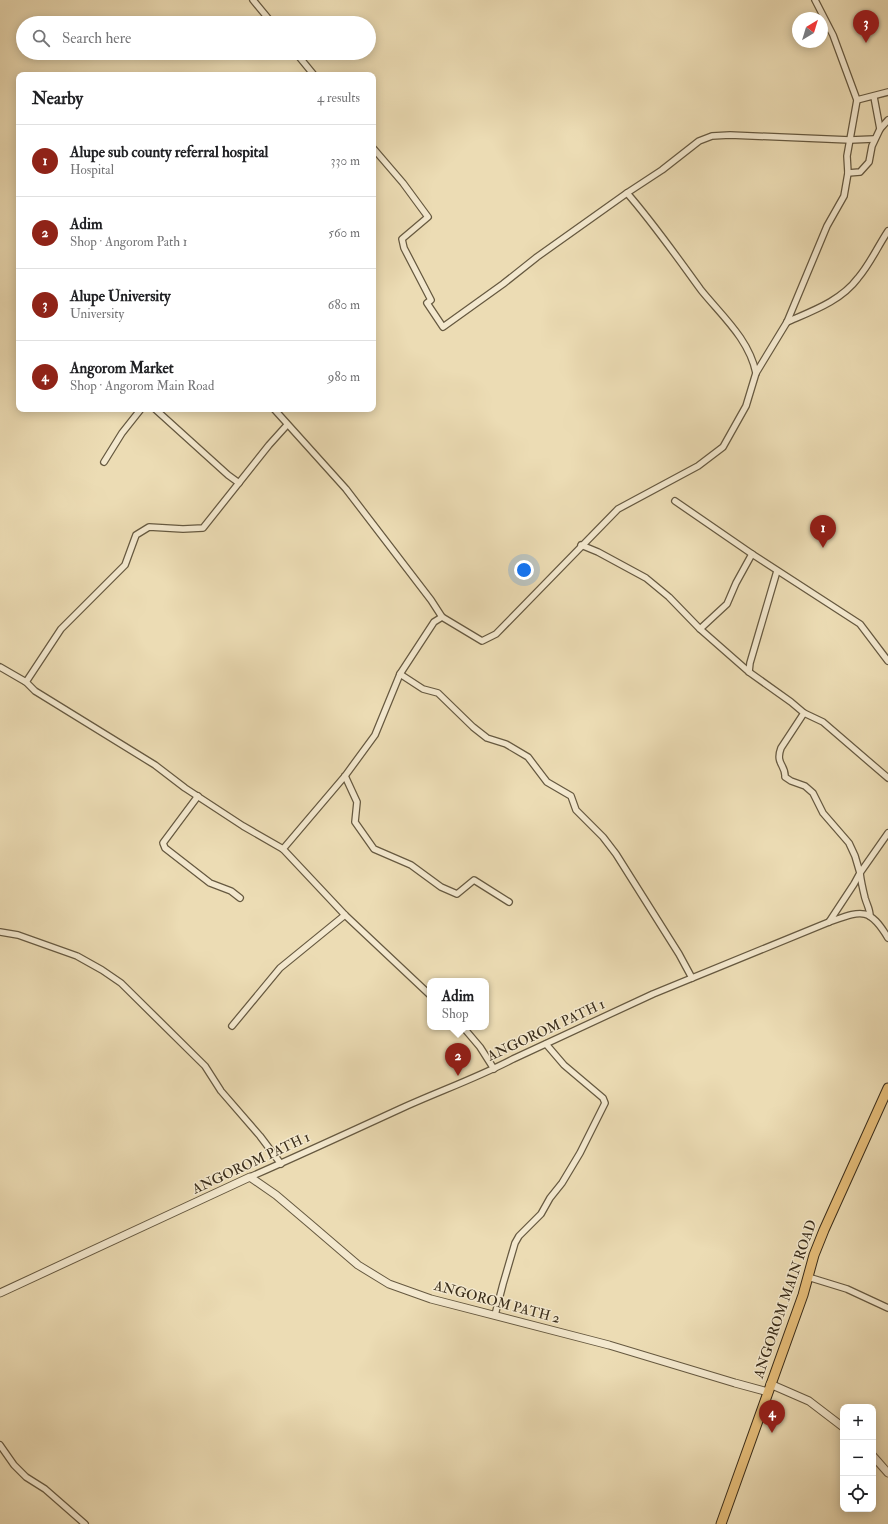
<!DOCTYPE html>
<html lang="en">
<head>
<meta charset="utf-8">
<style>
  body { margin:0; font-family:"IM FELL Double Pica",serif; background:#f6f6f6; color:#202124 }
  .controls { position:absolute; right:12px; bottom:12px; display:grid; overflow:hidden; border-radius:8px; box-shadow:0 2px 10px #0003 }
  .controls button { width:36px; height:36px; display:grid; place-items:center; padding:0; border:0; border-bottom:1px solid #e0e0e0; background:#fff; color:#202124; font:20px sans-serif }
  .compass { position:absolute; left:792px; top:12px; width:36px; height:36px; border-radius:50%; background:#fff; box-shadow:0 2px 10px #0003; rotate:38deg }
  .you { position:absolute; left:524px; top:570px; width:14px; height:14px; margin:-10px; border:3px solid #fff; border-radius:50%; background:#1a73e8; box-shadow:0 0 0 6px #1a73e833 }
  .badge { display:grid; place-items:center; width:26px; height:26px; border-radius:50%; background:#8f2418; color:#fff; font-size:13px; font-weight:700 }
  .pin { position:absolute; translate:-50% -33px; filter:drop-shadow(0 1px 2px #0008) }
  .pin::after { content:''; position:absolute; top:21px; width:14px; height:12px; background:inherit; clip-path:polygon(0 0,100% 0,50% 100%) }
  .popup { position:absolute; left:427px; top:978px; width:62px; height:52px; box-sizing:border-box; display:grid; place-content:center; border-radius:8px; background:#fff; filter:drop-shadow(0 1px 3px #0005); font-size:13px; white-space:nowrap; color:#757577 }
  .popup b { font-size:15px; color:#202124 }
  .popup::after { content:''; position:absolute; left:50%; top:100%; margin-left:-8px; border:8px solid transparent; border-top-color:#fff }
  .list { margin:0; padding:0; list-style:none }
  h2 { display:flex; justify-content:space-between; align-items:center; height:52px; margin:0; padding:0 16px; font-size:17px }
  h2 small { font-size:13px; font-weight:400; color:#757577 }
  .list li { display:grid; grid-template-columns:26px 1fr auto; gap:12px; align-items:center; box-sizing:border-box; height:72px; padding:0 16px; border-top:1px solid #e0e0e0 }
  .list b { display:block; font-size:15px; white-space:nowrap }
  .list p { margin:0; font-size:13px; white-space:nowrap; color:#757577 }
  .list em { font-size:13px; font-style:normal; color:#757577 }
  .icon { flex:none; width:22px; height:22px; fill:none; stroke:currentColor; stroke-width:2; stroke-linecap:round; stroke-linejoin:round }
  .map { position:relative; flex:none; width:888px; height:1524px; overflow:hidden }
  .search { position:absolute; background:#fff; box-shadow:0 2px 10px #0003; left:16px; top:16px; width:360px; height:44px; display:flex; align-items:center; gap:10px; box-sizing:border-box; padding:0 14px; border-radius:22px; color:#757577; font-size:15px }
  .panel { position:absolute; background:#fff; box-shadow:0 2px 10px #0003; left:16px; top:72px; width:360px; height:340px; border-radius:8px }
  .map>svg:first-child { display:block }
</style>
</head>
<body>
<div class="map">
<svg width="888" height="1524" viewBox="0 0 888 1524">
  <rect width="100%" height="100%" fill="#ecdcb4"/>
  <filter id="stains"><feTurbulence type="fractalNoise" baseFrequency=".005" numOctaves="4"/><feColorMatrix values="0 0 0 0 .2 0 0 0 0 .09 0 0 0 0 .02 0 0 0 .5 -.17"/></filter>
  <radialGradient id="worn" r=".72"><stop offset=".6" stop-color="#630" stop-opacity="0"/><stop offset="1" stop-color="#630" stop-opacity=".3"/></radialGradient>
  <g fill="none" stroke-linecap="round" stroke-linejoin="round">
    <defs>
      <g id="minor">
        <polyline points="253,0 272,23"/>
        <polyline points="296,53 314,75"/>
        <polyline points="857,100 888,92"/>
        <polyline points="880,129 888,120"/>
        <polyline points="373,148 403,183 428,217 402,239 404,248 431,300 427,303 443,327 503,284 537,257 627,193 662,170 699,141 712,136 730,135 850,140 874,139"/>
        <polyline points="848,173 860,172 869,162 872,146 880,129 874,97"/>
        <path d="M627,193C654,224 677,257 701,290C722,316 749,339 756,373"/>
        <path d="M787,322C812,311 841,301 858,278C870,264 878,246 888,231"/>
        <polyline points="155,409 228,475 239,483"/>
        <polyline points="274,409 346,489 431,600 442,617"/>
        <polyline points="104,462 122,433 141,409"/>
        <polyline points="675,501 752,554 860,624 888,661"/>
        <path d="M581,545L598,552L646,578L669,597L700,629L749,672L791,702L804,713L781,748C775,764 786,765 785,777L791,781L805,786L813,793L823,813L849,843L855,856L860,873L854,884L829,922"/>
        <polyline points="700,629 727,604 736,583 752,554"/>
        <polyline points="0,667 26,682 35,691 155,765 185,788 243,826 283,849"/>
        <polyline points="749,672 750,663 777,571"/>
        <polyline points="400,674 423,689 438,693 473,727 487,738 506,744 528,757 547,782 571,796 576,810 603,837 616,854 679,954 692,978"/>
        <polyline points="26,682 61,629 125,565 136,535 149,527 183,529 203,528 269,445 287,425"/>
        <polyline points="804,713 823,722 888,778"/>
        <polyline points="345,776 357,802 355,822 374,849 411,865 441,887 457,894 474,880 509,902"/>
        <polyline points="198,796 163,843 165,848 210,883 231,891 240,898"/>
        <path d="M870,916C870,909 867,905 865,898C863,890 861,881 860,873L888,833"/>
        <polyline points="0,932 18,935 77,956 102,970 121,983 205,1066 221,1091 260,1136 281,1164"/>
        <polyline points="430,995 345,915 283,849 345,776 375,735 400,674 434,622 442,617 482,641 496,634 618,509 698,466 723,447 746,406 756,373 787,322 827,226 844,196 848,173 847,156 857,100 833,35 815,0"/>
        <polyline points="232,1026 280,968 345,915"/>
        <polyline points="463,1027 480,1047 494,1069"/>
        <path d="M250,1177C300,1155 350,1132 400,1109C437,1092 477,1078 513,1059L653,994L829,922C861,911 869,906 888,938"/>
        <polyline points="808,1277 847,1289 888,1308"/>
        <polyline points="495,1315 503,1284 515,1243 519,1236 541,1214 550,1198 562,1183 580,1153 605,1103 603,1098 564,1065 546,1044"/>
        <polyline points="0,1445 14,1465 26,1477 45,1489 85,1524"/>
      </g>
      <g id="tertiary">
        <polyline points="0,1293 250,1177 276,1195 309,1223 358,1265 389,1284 431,1299 609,1345 735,1383 768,1392"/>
        <polyline points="770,1384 809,1401 843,1427"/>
        <polyline points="873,1456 888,1473"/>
      </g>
      <polyline id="trunk" points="721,1524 803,1295 814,1255 824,1230 888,1088"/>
    </defs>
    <use href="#minor" stroke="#665940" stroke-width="8"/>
    <use href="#tertiary" stroke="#665940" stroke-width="9"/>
    <use href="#trunk" stroke="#3a2d1a" stroke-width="11"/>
    <use href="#minor" stroke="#f3e8ce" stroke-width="5.5"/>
    <use href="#tertiary" stroke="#f3e8ce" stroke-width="7"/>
    <use href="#trunk" stroke="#e6be7a" stroke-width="9"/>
  </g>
  <g text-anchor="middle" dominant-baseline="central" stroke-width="3" stroke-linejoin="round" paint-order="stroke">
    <g font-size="14" fill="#3a2d1a" stroke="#f3e8ce">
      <text transform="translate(546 1030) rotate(-25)">ANGOROM PATH 1</text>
      <text transform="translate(251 1163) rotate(-25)">ANGOROM PATH 1</text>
      <text transform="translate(785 1299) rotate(-71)">ANGOROM MAIN ROAD</text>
      <text transform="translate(497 1302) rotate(15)">ANGOROM PATH 2</text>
    </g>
  </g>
  <rect width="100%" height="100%" filter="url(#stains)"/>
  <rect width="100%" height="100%" fill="url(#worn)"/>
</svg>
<div class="controls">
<button>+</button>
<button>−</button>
<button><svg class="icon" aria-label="locate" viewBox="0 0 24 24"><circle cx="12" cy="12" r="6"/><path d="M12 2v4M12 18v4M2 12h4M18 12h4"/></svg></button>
</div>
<svg class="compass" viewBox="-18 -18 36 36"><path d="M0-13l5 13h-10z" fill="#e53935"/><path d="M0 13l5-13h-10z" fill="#757577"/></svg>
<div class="you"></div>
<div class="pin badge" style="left:823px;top:548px">1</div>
<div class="pin badge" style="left:458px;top:1076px">2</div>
<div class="popup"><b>Adim</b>Shop</div>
<div class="pin badge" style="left:866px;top:43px">3</div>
<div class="pin badge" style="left:772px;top:1433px">4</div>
<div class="search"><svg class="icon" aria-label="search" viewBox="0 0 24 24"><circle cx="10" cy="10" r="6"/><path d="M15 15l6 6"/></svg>Search here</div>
<section class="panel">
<h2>Nearby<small>4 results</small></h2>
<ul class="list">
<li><span class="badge">1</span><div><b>Alupe sub county referral hospital</b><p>Hospital</p></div><em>330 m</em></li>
<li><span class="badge">2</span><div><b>Adim</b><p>Shop · Angorom Path 1</p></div><em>560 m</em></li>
<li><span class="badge">3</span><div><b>Alupe University</b><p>University</p></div><em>680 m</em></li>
<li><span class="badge">4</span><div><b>Angorom Market</b><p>Shop · Angorom Main Road</p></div><em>980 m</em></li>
</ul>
</section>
</div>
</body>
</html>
